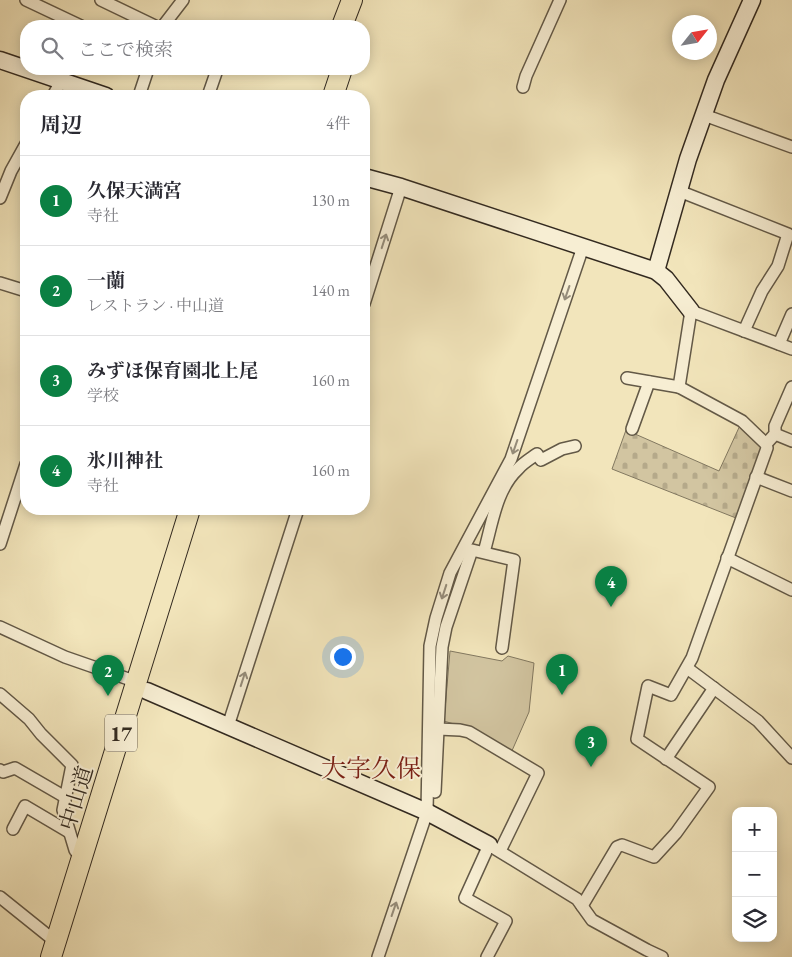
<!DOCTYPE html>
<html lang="ja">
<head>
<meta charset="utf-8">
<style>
  body { margin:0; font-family:"EB Garamond","Noto Serif JP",serif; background:#f7f7f7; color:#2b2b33 }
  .controls { position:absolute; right:15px; bottom:15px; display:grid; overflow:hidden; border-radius:10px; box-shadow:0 2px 12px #0003 }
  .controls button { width:45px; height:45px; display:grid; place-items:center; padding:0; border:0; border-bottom:1px solid #e1e1e2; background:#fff; color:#2b2b33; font:25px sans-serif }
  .compass { position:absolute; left:672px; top:15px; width:45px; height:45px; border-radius:50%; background:#fff; box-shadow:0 2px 12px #0003; rotate:59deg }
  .you { position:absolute; left:342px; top:656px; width:18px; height:18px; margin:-12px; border:4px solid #fff; border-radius:50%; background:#1a73e8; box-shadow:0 0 0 8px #1a73e833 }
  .badge { display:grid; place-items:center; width:32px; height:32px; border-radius:50%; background:#0b8043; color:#fff; font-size:16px; font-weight:700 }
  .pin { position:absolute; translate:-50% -41px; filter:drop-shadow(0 1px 2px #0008) }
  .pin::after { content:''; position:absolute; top:26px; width:18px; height:15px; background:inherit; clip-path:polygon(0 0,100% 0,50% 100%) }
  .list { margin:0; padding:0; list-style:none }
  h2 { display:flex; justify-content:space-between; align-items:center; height:65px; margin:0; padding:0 20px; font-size:21px }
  h2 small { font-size:16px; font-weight:400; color:#7c7c81 }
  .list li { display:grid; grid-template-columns:32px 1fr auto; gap:15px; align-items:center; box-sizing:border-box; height:90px; padding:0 20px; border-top:1px solid #e1e1e2 }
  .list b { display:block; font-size:19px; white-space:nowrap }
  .list p { margin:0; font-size:16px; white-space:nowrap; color:#7c7c81 }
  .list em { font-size:16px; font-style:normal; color:#7c7c81 }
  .icon { flex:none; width:28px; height:28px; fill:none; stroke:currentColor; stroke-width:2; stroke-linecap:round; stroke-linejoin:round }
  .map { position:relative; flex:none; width:792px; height:957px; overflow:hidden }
  .search { position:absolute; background:#fff; box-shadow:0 2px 12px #0003; left:20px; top:20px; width:350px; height:55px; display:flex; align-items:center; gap:12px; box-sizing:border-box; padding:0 18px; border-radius:20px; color:#7c7c81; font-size:19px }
  .panel { position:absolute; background:#fff; box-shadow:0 2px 12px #0003; left:20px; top:90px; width:350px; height:425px; border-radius:20px }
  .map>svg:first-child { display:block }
</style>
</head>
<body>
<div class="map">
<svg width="792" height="957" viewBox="0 0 792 957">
  <defs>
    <pattern id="cemetery-stones" width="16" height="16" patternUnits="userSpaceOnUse" patternTransform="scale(1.25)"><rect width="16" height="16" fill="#d2c5a1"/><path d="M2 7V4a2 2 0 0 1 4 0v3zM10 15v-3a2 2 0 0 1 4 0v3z" fill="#b5a98a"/></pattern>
  </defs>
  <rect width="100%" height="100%" fill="#f2e5bb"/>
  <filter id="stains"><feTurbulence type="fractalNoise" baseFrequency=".004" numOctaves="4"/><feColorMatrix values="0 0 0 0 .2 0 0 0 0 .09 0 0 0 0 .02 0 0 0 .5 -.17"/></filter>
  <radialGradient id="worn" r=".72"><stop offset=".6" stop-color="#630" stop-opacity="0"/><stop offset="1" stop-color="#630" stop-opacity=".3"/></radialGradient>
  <polygon fill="url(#cemetery-stones)" stroke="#827860" points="742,421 766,444 741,520 612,469 626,430 719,471"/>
  <polygon fill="#d2c5a1" stroke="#827860" points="450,651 502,661 508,656 534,663 529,712 511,753 467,728 444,721"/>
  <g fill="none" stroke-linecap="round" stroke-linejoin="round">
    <defs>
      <g id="street">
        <polyline points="26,0 81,26"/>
        <polyline points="101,0 155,26"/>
        <polyline points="163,26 183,0"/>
        <polyline points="523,87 526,76 560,0"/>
        <polyline points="53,96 61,81"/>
        <polyline points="139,96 148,69"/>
        <polyline points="208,96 217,70 214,69"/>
        <polyline points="704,115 792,147"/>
        <polyline points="679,191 788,234 778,266 762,291 744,331"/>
        <polyline points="0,198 11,171 26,144"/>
        <polyline points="0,283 26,291"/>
        <polyline points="364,304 401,187"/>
        <polyline points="779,344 792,314"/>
        <polyline points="627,378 679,387"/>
        <polyline points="632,429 649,382"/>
        <polyline points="775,434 792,441"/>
        <polyline points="766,444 775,434 775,426 792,387"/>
        <polyline points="756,477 792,491"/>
        <polyline points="0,544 26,464"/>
        <path d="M484,552C492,525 496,489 518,469C523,463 530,459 537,454L541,460L562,449L575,446"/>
        <polyline points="727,558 792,590"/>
        <polyline points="0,627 65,657 137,682"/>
        <polyline points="687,668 758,721 792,758"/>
        <polyline points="0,694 29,719 41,734 72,765 63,810 75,850 82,860"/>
        <polyline points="228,726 298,509"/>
        <polyline points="438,729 460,730 469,732 538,773 500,851"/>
        <polyline points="666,759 714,688"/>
        <polyline points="0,770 3,772 15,768 65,797"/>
        <polyline points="435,792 442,647 446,627 472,550 514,560 502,648"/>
        <polyline points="13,829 25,806 69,832"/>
        <polyline points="0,897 56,942"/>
        <polyline points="582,906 617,847 622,845 654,857 676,833 709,787 637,739 648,686 671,695 692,658 767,448 766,444 742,421 679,387 691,311 792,349"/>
        <polyline points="378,957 427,812 430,646 436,618 450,573 511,459 583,247"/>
        <polyline points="487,957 506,921 465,898 489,845 577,899 592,920 647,950 662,957"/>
      </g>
      <g id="secondary">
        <polyline points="0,60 106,96"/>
        <polyline points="364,177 401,187 656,271 666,279 691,311"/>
        <polyline points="656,271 688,159 716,80 752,0"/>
        <polyline points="147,691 427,812 489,845"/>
      </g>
      <g id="highway">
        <polyline points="342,26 352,0"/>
        <polyline points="333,96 342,69"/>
        <polyline points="51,957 190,509"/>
      </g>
    </defs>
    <use href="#street" stroke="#635947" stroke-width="14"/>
    <use href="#secondary" stroke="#332a20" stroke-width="19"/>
    <use href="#highway" stroke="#332a20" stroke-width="22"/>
    <use href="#street" stroke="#f7eed3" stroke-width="11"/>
    <use href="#secondary" stroke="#f7eed3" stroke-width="16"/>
    <use href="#highway" stroke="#f2e5bb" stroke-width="20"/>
  </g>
  <defs><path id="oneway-shaft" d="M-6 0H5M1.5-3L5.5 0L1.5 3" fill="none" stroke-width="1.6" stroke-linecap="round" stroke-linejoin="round" transform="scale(1.25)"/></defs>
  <g stroke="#958c7a">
    <use href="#oneway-shaft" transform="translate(384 241) rotate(-72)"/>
    <use href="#oneway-shaft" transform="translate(567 293) rotate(109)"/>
    <use href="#oneway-shaft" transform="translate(515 447) rotate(109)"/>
    <use href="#oneway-shaft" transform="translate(444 592) rotate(108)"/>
    <use href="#oneway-shaft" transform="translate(243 679) rotate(-72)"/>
    <use href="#oneway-shaft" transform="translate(394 909) rotate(-71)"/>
  </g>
  <g text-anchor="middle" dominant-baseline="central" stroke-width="4" stroke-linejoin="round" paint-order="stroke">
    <rect fill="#f7eed3" stroke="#6e6556" stroke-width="1" x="105" y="714.5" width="32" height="37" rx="4"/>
    <g font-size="21" font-weight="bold" fill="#332a20">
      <text x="121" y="733">17</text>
    </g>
    <g font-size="22" fill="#332a20" stroke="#f7eed3">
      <text transform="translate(76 798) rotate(-73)">中山道</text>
    </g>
    <g font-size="25" fill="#7a1f14" stroke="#f7eed3">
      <text x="371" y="768">大字久保</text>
    </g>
  </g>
  <rect width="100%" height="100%" filter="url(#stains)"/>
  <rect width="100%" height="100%" fill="url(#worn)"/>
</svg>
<div class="controls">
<button>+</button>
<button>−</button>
<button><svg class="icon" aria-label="layers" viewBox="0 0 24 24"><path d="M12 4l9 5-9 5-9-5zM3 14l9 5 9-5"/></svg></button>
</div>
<svg class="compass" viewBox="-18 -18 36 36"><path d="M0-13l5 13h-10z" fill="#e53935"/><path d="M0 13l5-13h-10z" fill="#7c7c81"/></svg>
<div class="you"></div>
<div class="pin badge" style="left:562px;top:695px">1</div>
<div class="pin badge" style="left:108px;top:696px">2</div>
<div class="pin badge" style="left:591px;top:767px">3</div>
<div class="pin badge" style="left:611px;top:607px">4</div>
<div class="search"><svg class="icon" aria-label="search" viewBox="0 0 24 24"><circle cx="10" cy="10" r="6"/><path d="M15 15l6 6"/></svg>ここで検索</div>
<section class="panel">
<h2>周辺<small>4件</small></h2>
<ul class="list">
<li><span class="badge">1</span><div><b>久保天満宮</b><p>寺社</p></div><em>130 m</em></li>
<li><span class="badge">2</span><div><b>一蘭</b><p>レストラン · 中山道</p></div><em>140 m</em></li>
<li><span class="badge">3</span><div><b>みずほ保育園北上尾</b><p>学校</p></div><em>160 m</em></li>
<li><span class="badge">4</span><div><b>氷川神社</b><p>寺社</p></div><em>160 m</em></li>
</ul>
</section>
</div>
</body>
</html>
